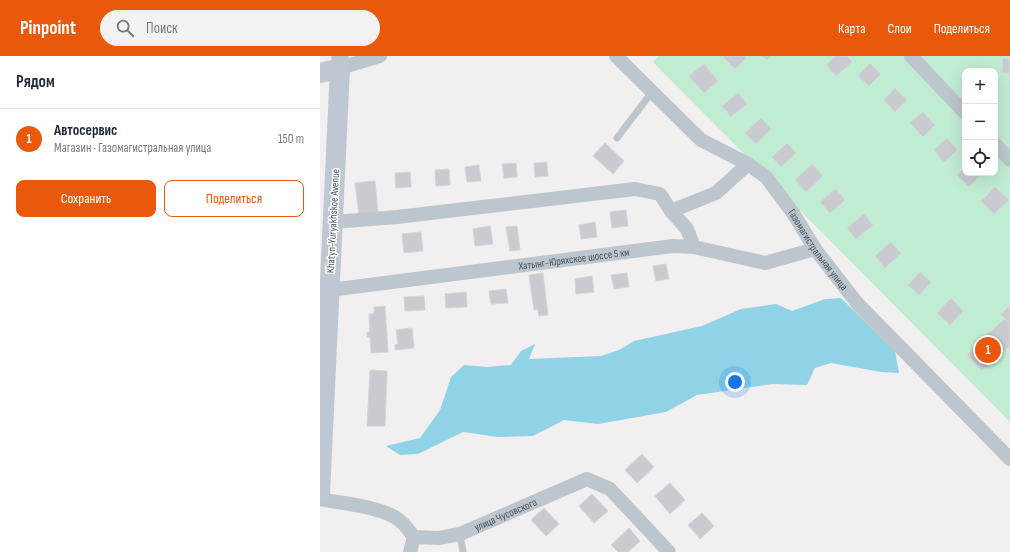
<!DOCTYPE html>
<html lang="ru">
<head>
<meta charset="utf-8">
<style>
  body { margin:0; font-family:"Sofia Sans Condensed",sans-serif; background:#f2f2f3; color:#1f2937 }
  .controls { position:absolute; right:12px; top:12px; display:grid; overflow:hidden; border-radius:8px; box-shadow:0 4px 16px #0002 }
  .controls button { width:36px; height:36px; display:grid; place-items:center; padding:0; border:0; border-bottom:1px solid #e0e1e3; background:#fff; color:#1f2937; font:20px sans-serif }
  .you { position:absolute; left:415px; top:326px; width:14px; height:14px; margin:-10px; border:3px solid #fff; border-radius:50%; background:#1a73e8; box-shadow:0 0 0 6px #1a73e833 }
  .badge { display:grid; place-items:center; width:26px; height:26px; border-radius:50%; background:#ea580c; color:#fff; font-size:13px; font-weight:700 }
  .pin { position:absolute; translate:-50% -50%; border:2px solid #fff; box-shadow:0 1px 4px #0006 }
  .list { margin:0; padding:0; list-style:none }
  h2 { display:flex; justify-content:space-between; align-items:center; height:52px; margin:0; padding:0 16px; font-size:17px }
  h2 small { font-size:13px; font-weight:400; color:#747a83 }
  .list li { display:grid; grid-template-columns:26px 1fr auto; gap:12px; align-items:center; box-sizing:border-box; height:60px; padding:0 16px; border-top:1px solid #e0e1e3 }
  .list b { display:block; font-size:15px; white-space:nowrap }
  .list p { margin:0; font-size:13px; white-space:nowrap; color:#747a83 }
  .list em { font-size:13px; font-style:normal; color:#747a83 }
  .actions { display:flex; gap:8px; padding:12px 16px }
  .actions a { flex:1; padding:9px 0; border:1px solid #ea580c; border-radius:8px; text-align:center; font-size:14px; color:#ea580c }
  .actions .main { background:#ea580c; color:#fff }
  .icon { flex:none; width:22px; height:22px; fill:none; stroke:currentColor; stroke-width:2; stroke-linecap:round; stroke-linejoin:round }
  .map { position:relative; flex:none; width:690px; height:496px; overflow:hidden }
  header { display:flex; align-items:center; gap:24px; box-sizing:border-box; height:56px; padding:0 20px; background:#ea580c; color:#fff }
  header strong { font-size:19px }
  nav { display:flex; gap:22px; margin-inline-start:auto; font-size:14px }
  .search { width:280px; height:36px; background:#f2f2f3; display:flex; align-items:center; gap:10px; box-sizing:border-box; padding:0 14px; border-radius:22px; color:#747a83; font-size:15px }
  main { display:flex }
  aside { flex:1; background:#fff }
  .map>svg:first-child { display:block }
</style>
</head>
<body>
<header>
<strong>Pinpoint</strong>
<div class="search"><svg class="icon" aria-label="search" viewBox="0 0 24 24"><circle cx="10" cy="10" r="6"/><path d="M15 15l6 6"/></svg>Поиск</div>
<nav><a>Карта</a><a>Слои</a><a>Поделиться</a></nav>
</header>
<main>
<aside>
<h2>Рядом<small></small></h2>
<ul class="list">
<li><span class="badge">1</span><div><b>Автосервис</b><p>Магазин · Газомагистральная улица</p></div><em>150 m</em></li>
</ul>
<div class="actions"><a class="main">Сохранить</a><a>Поделиться</a></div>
</aside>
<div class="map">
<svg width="690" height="496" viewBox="0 0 690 496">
  <rect width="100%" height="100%" fill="#f1efef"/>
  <path fill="#c0ecd2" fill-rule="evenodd" d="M339,0H690V366L333,6ZM645,15H675V117H645Z"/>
  <polygon fill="#90d3e7" points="521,242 575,295 579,317 561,316 511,307 495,312 487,329 453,328 377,339 346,356 278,368 244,364 213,380 178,381 143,376 98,398 80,399 66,390 100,382 120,354 131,321 144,309 167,311 191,309 201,295 215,288 209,303 281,300 299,294 314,285 382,270 421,253 456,248 472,255 505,243"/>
  <g fill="#c9cbd1" stroke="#d3d5da">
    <polygon points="404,0 423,0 426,2 415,13 403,1"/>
    <polygon points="442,0 451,0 447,4"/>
    <polygon points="516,0 527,0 532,6 516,20 506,9"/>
    <polygon points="683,2 690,3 690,17 682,16"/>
    <polygon points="550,7 561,18 549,30 538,20"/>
    <polygon points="384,8 398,25 384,37 369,20"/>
    <polygon points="575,32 587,44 575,56 564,44"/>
    <polygon points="418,37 427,48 411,61 402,50"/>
    <polygon points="603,56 615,69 603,81 590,67"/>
    <polygon points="441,62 451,73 436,88 425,77"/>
    <polygon points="627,82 637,94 624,106 614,94"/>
    <polygon points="285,87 304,105 293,118 273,100"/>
    <polygon points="467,87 476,97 461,111 452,101"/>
    <polygon points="227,106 228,120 215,121 214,107"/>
    <polygon points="196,107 197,121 184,122 182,108"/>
    <polygon points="492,108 503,120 486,136 475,124"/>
    <polygon points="159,109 161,125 147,126 145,111"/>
    <polygon points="645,111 645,117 662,117 649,131 637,119"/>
    <polygon points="129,113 130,129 116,130 115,114"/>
    <polygon points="90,116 91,131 76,132 75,117"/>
    <polygon points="55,125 58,157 39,159 35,127"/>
    <polygon points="675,131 689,144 674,158 661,145"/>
    <polygon points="516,133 525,144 510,157 500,146"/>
    <polygon points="306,154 308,170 292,172 290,156"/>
    <polygon points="544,158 553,169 536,183 527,172"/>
    <polygon points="275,166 277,181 261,183 259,169"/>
    <polygon points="170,170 173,188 155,190 153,173"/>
    <polygon points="197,170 200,194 190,195 186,171"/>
    <polygon points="101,176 103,195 84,197 82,178"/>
    <polygon points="571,186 581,197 565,212 555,200"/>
    <polygon points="346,208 349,223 336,225 333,210"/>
    <polygon points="600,216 611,226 599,239 588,229"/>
    <polygon points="223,217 228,259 219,260 218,253 214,254 209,219"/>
    <polygon points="307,217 309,231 294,233 291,219"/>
    <polygon points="272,220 274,236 256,238 255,223"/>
    <polygon points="186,233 188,247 171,248 169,235"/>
    <polygon points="146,236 147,251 126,252 125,238"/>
    <polygon points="104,240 105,254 85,255 84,241"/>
    <polygon points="631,242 643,255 630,269 617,257"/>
    <polygon points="690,249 690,268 681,258"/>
    <polygon points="65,250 68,296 51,297 50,281 47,281 47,276 50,276 49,258 54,258 54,251"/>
    <polygon points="684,263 690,269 690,289 662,315 647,299"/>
    <polygon points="92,272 94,292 75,294 75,289 78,288 76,274"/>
    <polygon points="50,314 67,315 65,370 47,370"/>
    <polygon points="322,398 334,411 317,427 305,414"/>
    <polygon points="350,427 365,444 350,458 335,440"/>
    <polygon points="272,438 288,455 274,467 259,450"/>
    <polygon points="224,452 239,468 226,480 211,464"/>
    <polygon points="382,457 394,470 380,483 368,469"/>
    <polygon points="309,472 320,485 308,496 298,496 291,489"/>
  </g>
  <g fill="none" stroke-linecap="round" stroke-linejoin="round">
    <g stroke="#bec6cd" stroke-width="7">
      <polyline points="297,82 332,36"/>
      <polyline points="140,478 143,496"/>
    </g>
    <g stroke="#bec6cd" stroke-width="14">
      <path id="s1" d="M296,0L381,84L428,108L446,121L473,157L495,193L537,247L690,403"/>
      <polyline points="591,0 645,57"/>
      <polyline points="20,12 60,0"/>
      <polyline points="675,88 690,104"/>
      <polyline points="351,155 367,173 374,191"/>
      <polyline points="13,166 77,161 315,133 340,138 351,155 396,137 428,108"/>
      <path id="s2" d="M10,234L353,190L374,191L445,207L495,193"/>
      <path id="s3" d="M0,443C20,447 64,451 79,464C85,468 89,475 94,481L119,482L140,478L267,423L290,433L349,496"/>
      <polyline points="90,496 94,481"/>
    </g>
    <polyline stroke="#bec6cd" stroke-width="17" points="20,12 20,0"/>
    <polyline stroke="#bec7d2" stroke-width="20" points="0,17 20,12 0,438"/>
  </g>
  <g text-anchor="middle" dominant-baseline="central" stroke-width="3" stroke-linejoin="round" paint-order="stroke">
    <g font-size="11" fill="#48525b" stroke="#fff">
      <text transform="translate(13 165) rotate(-87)">Khatyn-Yuryakhskoe Avenue</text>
      <text stroke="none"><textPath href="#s1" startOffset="284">Газомагистральная улица</textPath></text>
      <text stroke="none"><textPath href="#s2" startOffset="246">Хатынг-Юряхское шоссе 5 км</textPath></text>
      <text stroke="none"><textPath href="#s3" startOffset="201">улица Чусовского</textPath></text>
    </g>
  </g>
</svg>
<div class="controls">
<button>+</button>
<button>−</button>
<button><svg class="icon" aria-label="locate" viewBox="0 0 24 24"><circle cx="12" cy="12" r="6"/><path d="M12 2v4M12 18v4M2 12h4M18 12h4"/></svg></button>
</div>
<div class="you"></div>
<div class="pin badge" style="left:668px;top:294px">1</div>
</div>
</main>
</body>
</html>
